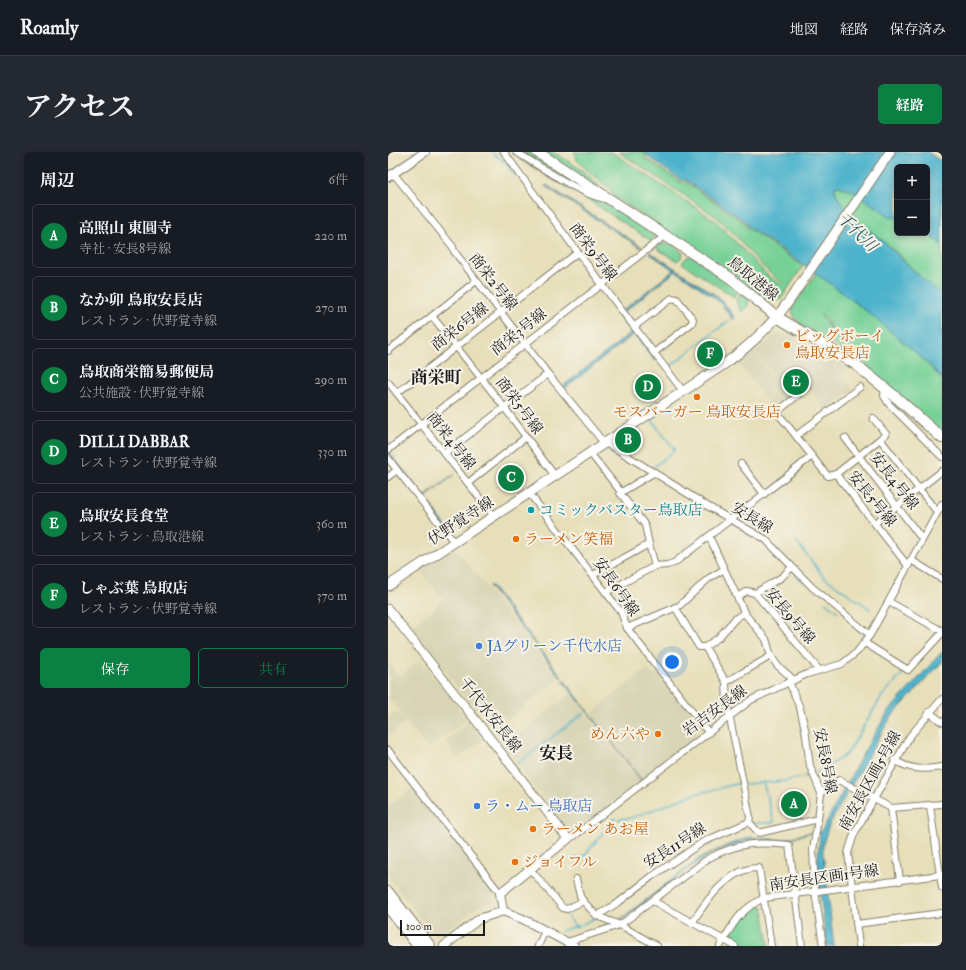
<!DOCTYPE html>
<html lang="ja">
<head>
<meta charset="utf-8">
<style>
  body { margin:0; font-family:"IM FELL Double Pica","Noto Serif JP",serif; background:#242831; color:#f1f3f6 }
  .controls { position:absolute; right:12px; top:12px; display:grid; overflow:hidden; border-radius:6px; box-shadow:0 2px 6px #0003 }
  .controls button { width:36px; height:36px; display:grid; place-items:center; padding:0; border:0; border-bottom:1px solid #363941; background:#171b24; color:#f1f3f6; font:20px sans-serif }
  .scale { position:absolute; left:12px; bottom:10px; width:85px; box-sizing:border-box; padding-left:4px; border:2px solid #1c1c1c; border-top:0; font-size:11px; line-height:14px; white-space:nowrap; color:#1c1c1c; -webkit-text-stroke:3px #f7f3e8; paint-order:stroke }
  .you { position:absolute; left:284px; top:510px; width:14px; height:14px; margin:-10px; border:3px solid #fff; border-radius:50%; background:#1a73e8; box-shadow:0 0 0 6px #1a73e833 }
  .badge { display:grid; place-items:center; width:26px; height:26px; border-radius:50%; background:#0b8043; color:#fff; font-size:13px; font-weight:700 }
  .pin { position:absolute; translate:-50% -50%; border:2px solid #fff; box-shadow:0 1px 4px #0006 }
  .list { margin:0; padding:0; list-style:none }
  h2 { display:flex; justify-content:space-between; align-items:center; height:52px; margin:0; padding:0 16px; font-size:17px }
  h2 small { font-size:13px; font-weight:400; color:#9ea1a6 }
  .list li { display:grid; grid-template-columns:26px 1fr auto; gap:12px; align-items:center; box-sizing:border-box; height:64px; margin:0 8px 8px; padding:0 8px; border:1px solid #363941; border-radius:6px }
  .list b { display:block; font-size:15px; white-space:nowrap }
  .list p { margin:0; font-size:13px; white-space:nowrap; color:#9ea1a6 }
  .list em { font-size:13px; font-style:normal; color:#9ea1a6 }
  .actions { display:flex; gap:8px; padding:12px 16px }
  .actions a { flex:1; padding:9px 0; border:1px solid #0b8043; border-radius:6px; text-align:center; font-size:14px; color:#0b8043 }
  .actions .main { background:#0b8043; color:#fff }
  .map { position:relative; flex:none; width:554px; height:794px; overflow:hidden; border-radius:6px }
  header { display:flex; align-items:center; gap:24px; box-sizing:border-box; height:56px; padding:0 20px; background:#171b24; border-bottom:1px solid #363941 }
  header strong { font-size:19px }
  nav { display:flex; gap:22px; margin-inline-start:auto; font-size:14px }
  .intro { display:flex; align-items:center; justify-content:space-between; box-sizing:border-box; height:96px; padding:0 24px }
  h1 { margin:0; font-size:28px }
  .button { padding:10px 18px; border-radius:6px; background:#0b8043; color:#fff; font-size:14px; font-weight:700 }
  main { display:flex; gap:24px; padding:0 24px }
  aside { flex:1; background:#171b24; border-radius:6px; box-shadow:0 2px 6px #0003 }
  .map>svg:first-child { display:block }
</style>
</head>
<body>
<header>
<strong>Roamly</strong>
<nav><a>地図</a><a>経路</a><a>保存済み</a></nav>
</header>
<div class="intro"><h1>アクセス</h1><a class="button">経路</a></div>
<main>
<aside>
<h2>周辺<small>6件</small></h2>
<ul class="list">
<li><span class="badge">A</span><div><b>高照山 東圓寺</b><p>寺社 · 安長8号線</p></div><em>220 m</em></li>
<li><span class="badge">B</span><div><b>なか卯 鳥取安長店</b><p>レストラン · 伏野覚寺線</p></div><em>270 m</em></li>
<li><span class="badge">C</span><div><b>鳥取商栄簡易郵便局</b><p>公共施設 · 伏野覚寺線</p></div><em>290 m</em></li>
<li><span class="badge">D</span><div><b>DILLI DABBAR</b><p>レストラン · 伏野覚寺線</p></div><em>330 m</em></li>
<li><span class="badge">E</span><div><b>鳥取安長食堂</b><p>レストラン · 鳥取港線</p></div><em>360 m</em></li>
<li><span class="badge">F</span><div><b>しゃぶ葉 鳥取店</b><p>レストラン · 伏野覚寺線</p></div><em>370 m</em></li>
</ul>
<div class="actions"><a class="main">保存</a><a>共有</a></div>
</aside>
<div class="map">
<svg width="554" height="794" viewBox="0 0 554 794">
  <rect width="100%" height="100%" fill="#f7f3e8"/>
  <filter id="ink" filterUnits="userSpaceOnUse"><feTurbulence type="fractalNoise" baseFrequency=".025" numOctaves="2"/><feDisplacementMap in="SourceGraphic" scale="8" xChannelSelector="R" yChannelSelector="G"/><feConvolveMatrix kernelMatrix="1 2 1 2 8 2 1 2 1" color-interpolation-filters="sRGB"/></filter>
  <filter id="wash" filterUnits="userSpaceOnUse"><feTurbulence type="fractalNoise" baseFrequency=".012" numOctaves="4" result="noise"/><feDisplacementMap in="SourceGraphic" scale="16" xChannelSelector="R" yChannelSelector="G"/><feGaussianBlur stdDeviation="0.9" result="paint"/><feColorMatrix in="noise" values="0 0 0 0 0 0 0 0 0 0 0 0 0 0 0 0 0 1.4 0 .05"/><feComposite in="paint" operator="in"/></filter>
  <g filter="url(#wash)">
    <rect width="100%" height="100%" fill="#e7dfb9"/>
    <g fill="#d8d4b5">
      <polygon points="397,180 423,191 459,215 454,224 465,238 438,259 419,234 387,258 367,234 384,221 367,200 388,182"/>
      <polygon points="366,200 382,221 367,233 350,211"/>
      <polygon points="67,395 170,527 119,569 102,548 88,559 23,476 47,456 51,450 62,441 54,446 32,418"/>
      <polygon points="33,508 79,567 40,597 0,545 0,511 12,525"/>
      <polygon points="260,516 265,523 271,519 307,566 300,572 311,585 183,682 177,673 217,641 176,673 116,595 182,542 244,621 247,618 203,562"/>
      <polygon points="9,559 19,570 0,585 0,566"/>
      <polygon points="81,570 95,588 70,606 57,589"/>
      <polygon points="26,635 107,741 105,743 105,751 103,752 86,757 59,779 49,783 44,781 0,725 0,655"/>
    </g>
    <g fill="#77d197" stroke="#4a765a">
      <polygon points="132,0 144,0 178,22 198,38"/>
      <path d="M153,0C156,0 160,0 163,0C174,4 210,27 213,37Z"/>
      <path d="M186,0H224L328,69L380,124L394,133L395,131C368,114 352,84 327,64L231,0H255L258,2L257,6L294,31L296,29L358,72L357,74L415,114L393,147L386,150L373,146L358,132L225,44L223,38L196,15L189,8Z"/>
      <polygon points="131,7 225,55 266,79 266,86 263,89 204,50"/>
      <path d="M447,33L465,39L503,65L509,66V81H539L554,93V142C531,130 516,104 495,89C479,76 464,69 452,50C449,45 447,39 447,33Z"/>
      <polygon points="273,92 284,92 295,101 294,105 289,109 268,96"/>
      <polygon points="304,104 350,137 350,140 346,145 294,111 299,105"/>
      <path d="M428,121C469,152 521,188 554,228V283L485,223L475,208L442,175L437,165L433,163L442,177L475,213L433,184L414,174L406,165L404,157L407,152Z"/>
      <polygon points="352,142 355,142 361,148 360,154 353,160 348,148"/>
      <polygon points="372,753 375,755 381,794 352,794 342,788 341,784 355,765"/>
    </g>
    <g fill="#4db3cc" stroke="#346874">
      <path d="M257,0H540L554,10V93L539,81V15H509V66L503,65L465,39L447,33V40L453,51L469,70L495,89L534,126L554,142V227C541,211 525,198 509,185C462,143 410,109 359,74V71L296,27L294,29L259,4V2Z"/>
      <polygon points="158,33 254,95 253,96 157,34"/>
      <polygon points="262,100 332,146 347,166 345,167 330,148 288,119 233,162 269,208 267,209 246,182 177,236 175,234 244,180 230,162 286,118 261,101"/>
      <polygon points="0,298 36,345 66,323 37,346 66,384 64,385 0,302"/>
      <polygon points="102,433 174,525 173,526 101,434"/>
      <polygon points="554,500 554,510 504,564 495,578 441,673 435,692 435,701 446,794 439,794 429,717 432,682 430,681 433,680 477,598 500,560"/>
      <polygon points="176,528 254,629 175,529"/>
      <polygon points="427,679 393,690 364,687 326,700 300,717 230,771 182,786 229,770 312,706 342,692 363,685 393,688"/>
    </g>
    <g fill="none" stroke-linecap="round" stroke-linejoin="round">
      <g stroke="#4db3cc" stroke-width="1.5">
        <polyline points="104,0 118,12 127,24"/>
        <polyline points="280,216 344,166"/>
        <polyline points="264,316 287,298 263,267 273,260"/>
        <polyline points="408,389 436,425 482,457"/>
        <polyline points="408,423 415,430"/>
        <polyline points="437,450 450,460"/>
        <polyline points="470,477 478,485"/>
        <polyline points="545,485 549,480"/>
        <polyline points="129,612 196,561"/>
        <polyline points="428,621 455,605 461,599 494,544 517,519"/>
        <polyline points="357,632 397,629 424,623"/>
        <polyline points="230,667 243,666 307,642 353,631"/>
        <polyline points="365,671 383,671 386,670 375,630"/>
        <polyline points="184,707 196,704 227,666"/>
        <polyline points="274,721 286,713"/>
        <polyline points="176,760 188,775"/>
        <polyline points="195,772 207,766"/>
        <polyline points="173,779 192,773"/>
      </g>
    </g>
  </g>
  <g filter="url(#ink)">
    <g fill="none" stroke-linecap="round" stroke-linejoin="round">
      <defs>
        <g id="minor">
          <path d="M116,0C174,81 235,160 295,239"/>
          <path d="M128,0C150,13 195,44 218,47"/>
          <polyline points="5,21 65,95 66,99 160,222 216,291 225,295 321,355 377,387 424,435 482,483"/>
          <polyline points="44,164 116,255 167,324"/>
          <polyline points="247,174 284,146 289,147 305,167 304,171 267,200"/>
          <polyline points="0,199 88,129"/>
          <polyline points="0,230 106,364"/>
          <polyline points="420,235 389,260 438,322 440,324 448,322"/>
          <polyline points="497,236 496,244 501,252 554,305"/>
          <polyline points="9,241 189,101"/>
          <polyline points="485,266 498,282 492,287 549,360"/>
          <polyline points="408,284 472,235"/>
          <polyline points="457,286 534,387"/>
          <polyline points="492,287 448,322 520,414"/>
          <polyline points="0,298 278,83"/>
          <polyline points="57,301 160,222"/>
          <polyline points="202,301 233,340"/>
          <polyline points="0,306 9,318 0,325"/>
          <polyline points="353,312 376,342 321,384 357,462 378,487 383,504 389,513 406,528"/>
          <polyline points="9,318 66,390"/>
          <polyline points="80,331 138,285"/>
          <polyline points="141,341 233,460 239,476 291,454 321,426 335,418"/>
          <polyline points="376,342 424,304"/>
          <polyline points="487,371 554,319"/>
          <polyline points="261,392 267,414"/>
          <polyline points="523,408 554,427"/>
          <polyline points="205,423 261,392 257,373 232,341 267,320"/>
          <polyline points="218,440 267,414 279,413 286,411 321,384"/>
          <polyline points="367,441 394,425 403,416"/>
          <polyline points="349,445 359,439 367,441 431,518"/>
          <polyline points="501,450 554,479"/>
          <polyline points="287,455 311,495 317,495 338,530"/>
          <polyline points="239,476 320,580"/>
          <polyline points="477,491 520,518 554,481"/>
          <polyline points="317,495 330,486 347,467 357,460"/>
          <polyline points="541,560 554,570"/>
          <polyline points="0,598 112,741"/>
          <path d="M506,608C522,618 536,618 554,615"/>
          <polyline points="433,641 451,628 503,656 554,652"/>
          <polyline points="542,654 552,723 554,723"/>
          <polyline points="503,656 512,729"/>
          <polyline points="430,667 425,698 427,739 435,794"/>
          <polyline points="361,670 371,681 430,667 433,641 422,614 417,577 412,556 401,530"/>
          <polyline points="180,687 186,684 363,548 419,522 454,512 469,500 482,483 554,352"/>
          <polyline points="142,717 175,756 179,757 195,749 209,764 231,750 263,725 315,690 361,670 362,665 339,552 338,530 383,504"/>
          <polyline points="188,727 192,744 195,749"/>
          <polyline points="265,749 347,794"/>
          <polyline points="209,764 232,773"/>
          <path d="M304,771C317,750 343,714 371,716L383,794"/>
          <polyline points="468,772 554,761"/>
          <polyline points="179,790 232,773"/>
          <polyline points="150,794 157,779"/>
          <path d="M269,794L232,773L321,706C352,690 367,690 401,693L414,794"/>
          <path d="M332,794C346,771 351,758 376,746L552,723L554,736"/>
          <polyline points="471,794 460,701 466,682 522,584 554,547"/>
        </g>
        <g id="tertiary">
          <polyline points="0,25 37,0"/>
          <polyline points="0,457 101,585 180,687 112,741 115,759"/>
          <polyline points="115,759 135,767 186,794"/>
          <polyline points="56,794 91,767 115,759"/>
        </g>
        <path id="secondary" d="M0,434L335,213C361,195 382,175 401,149L502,0"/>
        <polyline id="primary" points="149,0 341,125 389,165 467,212 509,246 554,286"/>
        <g id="trunk">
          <polyline points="0,740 42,794"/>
          <polyline points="0,755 30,794"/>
        </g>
      </defs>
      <use href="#minor" stroke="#827e6a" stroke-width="8"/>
      <use href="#tertiary" stroke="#827e6a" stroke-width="10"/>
      <use href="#secondary" stroke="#827e6a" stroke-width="11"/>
      <use href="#primary" stroke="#827e6a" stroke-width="12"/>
      <use href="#trunk" stroke="#827e6a" stroke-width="12"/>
      <use href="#minor" stroke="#fff" stroke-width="6"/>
      <use href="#tertiary" stroke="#fff" stroke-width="8"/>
      <use href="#secondary" stroke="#fff" stroke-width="9"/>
      <use href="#primary" stroke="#fff" stroke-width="10"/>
      <use href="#trunk" stroke="#fff" stroke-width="10"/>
    </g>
  </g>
  <g fill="#e8710a" stroke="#f7f3e8" stroke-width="1.5">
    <circle cx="399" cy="193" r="4"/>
    <circle cx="309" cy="245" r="4"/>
    <circle cx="128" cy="387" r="4"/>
    <circle cx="270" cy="582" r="4"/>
    <circle cx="145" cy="677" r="4"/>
    <circle cx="127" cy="710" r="4"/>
  </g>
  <circle fill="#0f9aa8" stroke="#f7f3e8" stroke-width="1.5" cx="143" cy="358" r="4"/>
  <g fill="#3f7fe0" stroke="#f7f3e8" stroke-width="1.5">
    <circle cx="91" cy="494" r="4"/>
    <circle cx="89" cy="654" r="4"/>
  </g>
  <g text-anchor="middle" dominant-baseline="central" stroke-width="4" stroke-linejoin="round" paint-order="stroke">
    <g font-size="15" fill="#1c1c1c" stroke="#f7f3e8">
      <text transform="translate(205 100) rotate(53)">商栄9号線</text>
      <text transform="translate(365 127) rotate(39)">鳥取港線</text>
      <text transform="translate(105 130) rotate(52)">商栄2号線</text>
      <text transform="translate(72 175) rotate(-38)">商栄6号線</text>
      <text transform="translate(131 180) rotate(-38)">商栄3号線</text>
      <text transform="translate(131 254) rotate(53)">商栄5号線</text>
      <text transform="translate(63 289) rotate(52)">商栄4号線</text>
      <text transform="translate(506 329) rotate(52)">安長4号線</text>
      <text transform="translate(484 347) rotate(51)">安長5号線</text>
      <text transform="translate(364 366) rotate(32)">安長線</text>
      <text transform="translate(73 369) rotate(-33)">伏野覚寺線</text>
      <text transform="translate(228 435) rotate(55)">安長6号線</text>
      <text transform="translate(402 464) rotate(50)">安長9号線</text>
      <text transform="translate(327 559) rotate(-36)">岩吉安長線</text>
      <text transform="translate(102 563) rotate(52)">千代水安長線</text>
      <text transform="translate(437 609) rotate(79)">安長8号線</text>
      <text transform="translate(482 629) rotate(-61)">南安長区画5号線</text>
      <text transform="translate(287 694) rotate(-33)">安長11号線</text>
      <text transform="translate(436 726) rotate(-8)">南安長区画1号線</text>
    </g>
    <g font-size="15" fill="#c56008" stroke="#f7f3e8" text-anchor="start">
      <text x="407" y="184">ビッグボーイ<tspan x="407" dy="17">鳥取安長店</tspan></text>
      <text x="309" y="260" text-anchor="middle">モスバーガー 鳥取安長店</text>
      <text x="136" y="387">ラーメン笑福</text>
      <text x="262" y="582" text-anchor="end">めん六や</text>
      <text x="153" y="677">ラーメン あお屋</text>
      <text x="135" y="710">ジョイフル</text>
    </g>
    <g font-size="15" fill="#0d838f" stroke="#f7f3e8" text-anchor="start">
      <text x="151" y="358">コミックバスター鳥取店</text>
    </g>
    <g font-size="15" fill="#366cbe" stroke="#f7f3e8" text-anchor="start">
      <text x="99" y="494">JAグリーン千代水店</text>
      <text x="97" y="654">ラ・ムー 鳥取店</text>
    </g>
    <g font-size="16" font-style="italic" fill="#305862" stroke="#f7f3e8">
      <text transform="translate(469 80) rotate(44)">千代川</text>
    </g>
    <g font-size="17" font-weight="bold" fill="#1c1c1c" stroke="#f7f3e8">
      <text x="48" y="225">商栄町</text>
      <text x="168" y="601">安長</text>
    </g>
  </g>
</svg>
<div class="controls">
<button>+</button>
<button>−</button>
</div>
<div class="scale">100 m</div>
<div class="you"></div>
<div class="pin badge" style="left:406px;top:652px">A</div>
<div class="pin badge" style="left:240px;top:288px">B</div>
<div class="pin badge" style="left:123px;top:326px">C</div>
<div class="pin badge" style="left:260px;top:235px">D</div>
<div class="pin badge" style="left:408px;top:230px">E</div>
<div class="pin badge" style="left:322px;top:202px">F</div>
</div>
</main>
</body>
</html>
